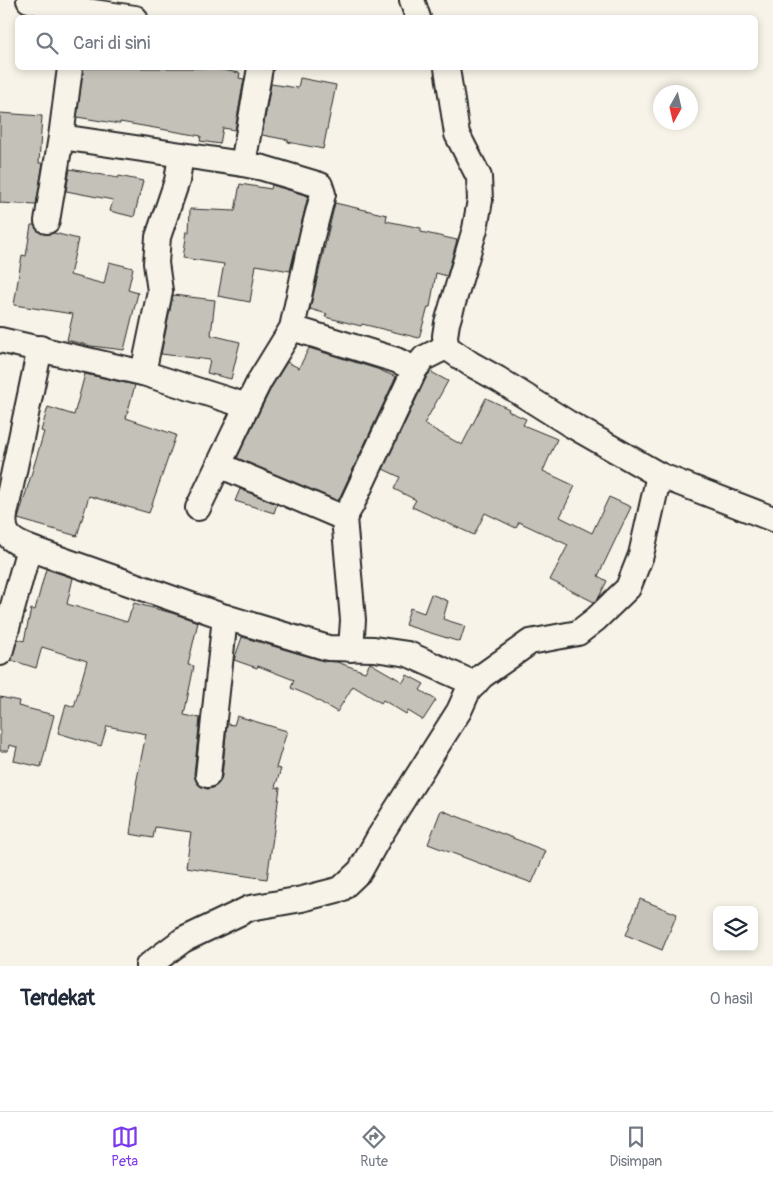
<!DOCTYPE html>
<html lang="id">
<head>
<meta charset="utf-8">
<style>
  body { margin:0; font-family:Pangolin,sans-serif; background:#f2f2f3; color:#1f2937 }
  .controls { position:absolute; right:15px; bottom:15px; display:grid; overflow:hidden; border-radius:8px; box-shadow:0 2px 8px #0003 }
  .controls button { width:45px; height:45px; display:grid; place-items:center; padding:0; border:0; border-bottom:1px solid #e0e1e3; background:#fff; color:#1f2937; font:25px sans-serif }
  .compass { position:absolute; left:653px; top:85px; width:45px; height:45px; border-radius:50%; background:#fff; box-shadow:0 2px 8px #0003; rotate:188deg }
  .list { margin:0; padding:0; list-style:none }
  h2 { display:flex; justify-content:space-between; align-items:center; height:65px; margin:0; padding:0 20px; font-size:21px }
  h2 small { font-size:16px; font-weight:400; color:#747a83 }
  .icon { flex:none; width:28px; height:28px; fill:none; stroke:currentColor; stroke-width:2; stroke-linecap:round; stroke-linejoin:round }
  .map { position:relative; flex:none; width:773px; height:966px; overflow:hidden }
  .search { position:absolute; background:#fff; box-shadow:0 2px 8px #0003; left:15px; right:15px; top:15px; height:55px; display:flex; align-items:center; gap:12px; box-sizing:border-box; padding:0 18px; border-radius:8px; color:#747a83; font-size:19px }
  .sheet { height:145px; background:#fff }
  nav { display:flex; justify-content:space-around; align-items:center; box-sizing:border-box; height:70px; border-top:1px solid #e0e1e3; background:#fff; font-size:14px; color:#747a83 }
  nav a { display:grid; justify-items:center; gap:2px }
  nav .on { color:#7c3aed }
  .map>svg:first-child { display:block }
</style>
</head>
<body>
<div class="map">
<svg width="773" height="966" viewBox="0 0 773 966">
  <rect width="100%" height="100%" fill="#f7f3e8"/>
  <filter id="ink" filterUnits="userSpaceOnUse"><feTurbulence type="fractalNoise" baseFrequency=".02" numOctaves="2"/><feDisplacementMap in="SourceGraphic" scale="10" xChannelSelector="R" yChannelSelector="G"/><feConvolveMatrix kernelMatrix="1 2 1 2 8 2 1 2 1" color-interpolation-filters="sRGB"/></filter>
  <g filter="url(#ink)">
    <g fill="#c4c1b9" stroke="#2b2b2b">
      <polygon points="83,68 210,68 240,73 239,78 244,79 235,130 223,128 220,144 200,141 201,136 120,122 120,124 77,117"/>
      <polygon points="300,78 336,85 323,149 288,142 288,140 262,135 271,84 298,88"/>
      <polygon points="0,113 42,116 39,163 43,163 36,205 0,203"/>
      <polygon points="70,169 118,178 119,176 143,181 134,217 110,211 113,200 66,191"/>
      <polygon points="240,184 271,189 272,185 308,196 290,271 256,265 250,302 218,296 224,264 183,258 187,231 189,232 190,209 235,211"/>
      <polygon points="335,203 387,215 386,221 421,228 421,232 457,240 447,276 436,273 430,307 428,307 419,338 362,324 361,326 325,317 327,314 310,309"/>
      <polygon points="31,225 34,225 39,232 44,234 54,233 78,239 70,275 104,284 109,262 133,268 128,290 138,293 124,350 91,346 67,340 73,314 14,305 22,255 26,256"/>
      <polygon points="173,295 215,300 211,335 240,342 231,379 207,373 210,360 161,354"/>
      <polygon points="309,348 377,369 396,377 338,501 237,458 271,388 287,362 299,368"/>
      <polygon points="431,372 448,381 424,424 462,445 486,398 509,409 508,411 526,419 523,425 557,439 543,471 575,486 560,517 592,533 609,497 631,507 598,576 607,581 599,597 594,602 550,580 568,545 519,522 516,528 485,513 474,535 412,507 416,500 394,489 400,477 383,469 427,376"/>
      <polygon points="85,374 135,385 126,418 176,435 149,513 89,496 77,536 18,519 44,432 41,431 48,407 74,415"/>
      <polygon points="240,489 277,504 274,513 235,501"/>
      <polygon points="46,569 73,578 67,604 127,622 134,603 172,613 198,622 188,665 194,666 184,715 200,718 194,774 196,781 200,786 207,789 213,788 219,783 222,776 227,724 234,725 237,716 287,731 276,768 281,769 275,787 280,788 267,879 186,867 191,832 155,827 153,838 130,834 137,785 136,784 146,734 107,726 101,746 58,733 66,704 74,707 87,661 42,647 36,668 11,660 18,639 24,641 31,609 35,610"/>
      <polygon points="431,594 448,601 443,619 465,626 460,642 405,625 410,608 424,613"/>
      <polygon points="242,637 324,661 337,662 365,672 370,663 403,682 407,675 424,684 420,690 436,700 423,720 408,711 406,714 383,700 381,703 353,686 337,712 310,696 291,688 294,680 258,666 257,668 234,660"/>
      <polygon points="0,697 19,701 18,706 54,715 41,767 14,761 17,747 9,745 8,751 0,751"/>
      <polygon points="441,810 546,851 532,883 428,844"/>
      <polygon points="640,899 677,914 662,950 626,935"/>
    </g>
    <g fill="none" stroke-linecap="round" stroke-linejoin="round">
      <defs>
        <g id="minor">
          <polyline points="29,0 64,8 135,18"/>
          <polyline points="412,0 418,18"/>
          <polyline points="70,68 61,137 243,164"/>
          <polyline points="47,221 61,137"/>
          <polyline points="292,328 396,360 415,369 424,358 446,347 471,364 498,379 568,423 659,475 773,519"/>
          <polyline points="0,340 143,373 247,406 260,380 292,328 312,236 323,194 320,185 263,168 243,164 260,68"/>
          <polyline points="446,347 445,336 447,323 475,229 480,200 479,177 457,134 447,68"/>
          <polyline points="143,373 160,291 156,263 158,237 177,181 181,155"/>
          <polyline points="219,465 344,518 352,504 415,369"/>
          <polyline points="198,508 247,406"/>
          <path d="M0,513L5,514C2,535 11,541 29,548L225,617L328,648L374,649L408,654L475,684"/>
          <polyline points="5,514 40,348"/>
          <polyline points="344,518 353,620 351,649"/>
          <polyline points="0,653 29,548"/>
          <polyline points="208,775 225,617"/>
          <polyline points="148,966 183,940 250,908 302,899 341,889 360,871 379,837 459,711 468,691 482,676 530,642 578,633 596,619 628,588 641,555 659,475"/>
        </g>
      </defs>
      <use href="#minor" stroke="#2b2b2b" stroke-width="28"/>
      <use href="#minor" stroke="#f7f3e8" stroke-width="24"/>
    </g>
  </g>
</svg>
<div class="controls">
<button><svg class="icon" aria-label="layers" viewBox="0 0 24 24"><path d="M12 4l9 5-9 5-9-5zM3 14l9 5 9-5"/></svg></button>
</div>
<svg class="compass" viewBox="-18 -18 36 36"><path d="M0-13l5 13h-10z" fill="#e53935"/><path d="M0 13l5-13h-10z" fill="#747a83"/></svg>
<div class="search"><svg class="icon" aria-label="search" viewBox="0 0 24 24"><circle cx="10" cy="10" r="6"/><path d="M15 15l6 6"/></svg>Cari di sini</div>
</div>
<section class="sheet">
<h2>Terdekat<small>0 hasil</small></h2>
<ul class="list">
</ul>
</section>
<nav>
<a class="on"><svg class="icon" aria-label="map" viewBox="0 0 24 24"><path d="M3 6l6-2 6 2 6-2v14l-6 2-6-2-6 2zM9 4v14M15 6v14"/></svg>Peta</a>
<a><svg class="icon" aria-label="directions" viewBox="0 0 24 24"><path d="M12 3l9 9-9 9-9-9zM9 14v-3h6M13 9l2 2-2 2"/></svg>Rute</a>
<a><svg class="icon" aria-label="saved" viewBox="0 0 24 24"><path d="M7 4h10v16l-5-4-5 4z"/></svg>Disimpan</a>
</nav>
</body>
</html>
